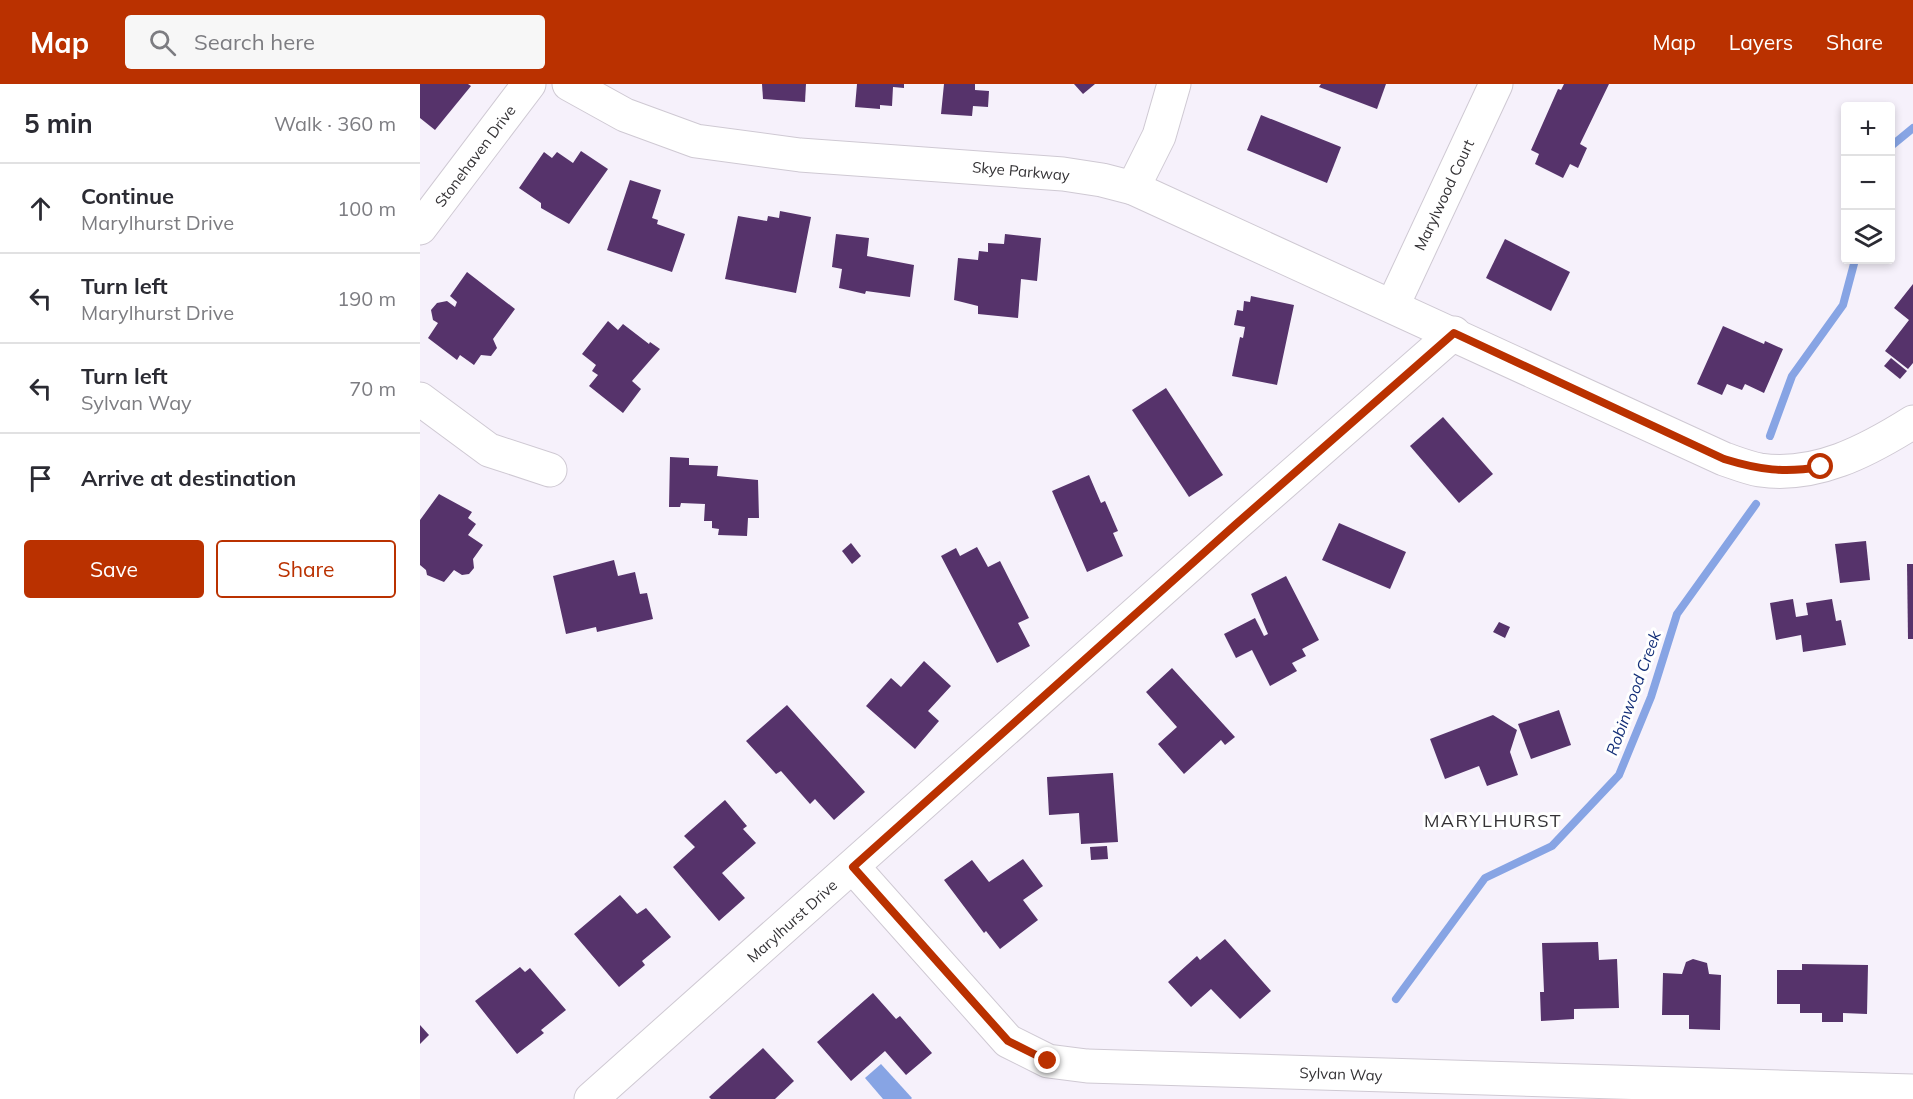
<!DOCTYPE html>
<html lang="en">
<head>
<meta charset="utf-8">
<style>
  body { margin:0; font-family:Mulish,sans-serif; background:#f7f7f7; color:#2b2b33 }
  .controls { position:absolute; right:18px; top:18px; display:grid; overflow:hidden; border-radius:6px; box-shadow:0 3px 9px #0003 }
  .controls button { width:54px; height:54px; display:grid; place-items:center; padding:0; border:0; border-bottom:2px solid #e1e1e2; background:#fff; color:#2b2b33; font:30px sans-serif }
  .stop { position:absolute; width:18px; height:18px; margin:-14px; border:4px solid #ba3100; border-radius:50%; background:#fff }
  .stop.end { background:#ba3100; border-color:#fff; box-shadow:0 2px 6px #0008 }
  .list { margin:0; padding:0; list-style:none }
  h2 { display:flex; justify-content:space-between; align-items:center; height:78px; margin:0; padding:0 24px; font-size:26px }
  h2 small { font-size:20px; font-weight:400; color:#7c7c81 }
  .list li { display:grid; grid-template-columns:39px 1fr auto; gap:18px; align-items:center; box-sizing:border-box; height:90px; padding:0 24px; border-top:2px solid #e1e1e2 }
  .list b { display:block; font-size:22px; white-space:nowrap }
  .list p { margin:0; font-size:20px; white-space:nowrap; color:#7c7c81 }
  .list em { font-size:20px; font-style:normal; color:#7c7c81 }
  .actions { display:flex; gap:12px; padding:18px 24px }
  .actions a { flex:1; padding:14px 0; border:2px solid #ba3100; border-radius:6px; text-align:center; font-size:21px; color:#ba3100 }
  .actions .main { background:#ba3100; color:#fff }
  .icon { flex:none; width:33px; height:33px; fill:none; stroke:currentColor; stroke-width:2; stroke-linecap:round; stroke-linejoin:round }
  .map { position:relative; flex:none; width:1493px; height:1015px; overflow:hidden }
  header { display:flex; align-items:center; gap:36px; box-sizing:border-box; height:84px; padding:0 30px; background:#ba3100; color:#fff }
  header strong { font-size:28px }
  nav { display:flex; gap:33px; margin-inline-start:auto; font-size:21px }
  .search { width:420px; height:54px; background:#f7f7f7; display:flex; align-items:center; gap:15px; box-sizing:border-box; padding:0 21px; border-radius:6px; color:#7c7c81; font-size:22px }
  main { display:flex }
  aside { flex:1; background:#fff }
  .map>svg:first-child { display:block }
</style>
</head>
<body>
<header>
<strong>Map</strong>
<div class="search"><svg class="icon" aria-label="search" viewBox="0 0 24 24"><circle cx="10" cy="10" r="6"/><path d="M15 15l6 6"/></svg>Search here</div>
<nav><a>Map</a><a>Layers</a><a>Share</a></nav>
</header>
<main>
<aside>
<h2>5 min<small>Walk · 360 m</small></h2>
<ul class="list">
<li><svg class="icon" aria-label="ahead" viewBox="0 0 24 24"><path d="M12 20V5M6 11l6-6 6 6"/></svg><div><b>Continue</b><p>Marylhurst Drive</p></div><em>100 m</em></li>
<li><svg class="icon" aria-label="left" viewBox="0 0 24 24"><path d="M17 20v-9H6M10 6l-5 5 5 5"/></svg><div><b>Turn left</b><p>Marylhurst Drive</p></div><em>190 m</em></li>
<li><svg class="icon" aria-label="left" viewBox="0 0 24 24"><path d="M17 20v-9H6M10 6l-5 5 5 5"/></svg><div><b>Turn left</b><p>Sylvan Way</p></div><em>70 m</em></li>
<li><svg class="icon" aria-label="arrive" viewBox="0 0 24 24"><path d="M6 21V4h12l-3 4 3 4H6"/></svg><div><b>Arrive at destination</b></div></li>
</ul>
<div class="actions"><a class="main">Save</a><a>Share</a></div>
</aside>
<div class="map">
<svg width="1493" height="1015" viewBox="0 0 1493 1015">
  <rect width="100%" height="100%" fill="#f6f1fb"/>
  <polygon fill="#87a4e4" points="461,980 492,1014 491,1015 463,1015 445,994"/>
  <g fill="none" stroke-linecap="round" stroke-linejoin="round">
    <g stroke="#87a4e4" stroke-width="8">
      <polyline points="1470,63 1493,44"/>
      <polyline points="1350,352 1372,292 1423,221 1435,176"/>
      <polyline points="976,915 1065,794 1132,762 1199,691 1231,613 1257,530 1336,420"/>
    </g>
  </g>
  <g fill="#56336b">
    <polygon points="0,0 48,0 51,2 15,46 0,34"/>
    <polygon points="342,0 386,0 385,18 343,15"/>
    <polygon points="437,0 484,0 484,4 473,3 472,22 460,21 460,25 435,23"/>
    <polygon points="524,0 555,0 555,6 569,7 568,23 553,22 552,32 521,30"/>
    <polygon points="654,0 675,0 663,10"/>
    <polygon points="901,0 966,0 957,25 899,3"/>
    <polygon points="1144,0 1189,0 1160,60 1167,64 1158,84 1150,80 1143,94 1115,80 1119,70 1111,66 1138,5 1141,6"/>
    <polygon points="841,31 921,63 907,99 827,66"/>
    <polygon points="161,67 188,85 149,140 121,124 121,119 99,104 124,68 132,74 137,68 153,79"/>
    <polygon points="210,96 241,106 232,134 238,136 237,140 265,150 252,188 187,166"/>
    <polygon points="360,127 391,133 376,209 305,195 318,132 347,137 348,132 359,134"/>
    <polygon points="416,150 449,154 447,172 494,181 490,213 446,207 445,210 419,204 422,185 412,183"/>
    <polygon points="585,150 621,154 617,197 601,195 598,234 558,230 558,222 534,216 538,174 558,176 559,167 568,168 568,159 584,160"/>
    <polygon points="1085,155 1150,188 1131,227 1066,194"/>
    <polygon points="47,188 95,225 73,255 77,264 71,272 61,271 54,281 40,271 37,276 8,254 18,239 13,236 11,226 17,219 27,217 35,223 37,218 30,212"/>
    <polygon points="1493,200 1493,279 1488,285 1465,267 1489,236 1474,224"/>
    <polygon points="831,212 874,221 857,301 812,292 820,253 823,254 825,243 814,241 817,226 823,227 824,217 830,218"/>
    <polygon points="188,237 198,246 203,240 229,260 230,258 240,265 212,297 221,305 203,329 169,302 178,291 172,287 176,281 162,270"/>
    <polygon points="1303,242 1344,260 1345,257 1363,265 1344,309 1325,300 1322,306 1307,300 1302,311 1277,300"/>
    <polygon points="1471,274 1487,287 1480,295 1464,282"/>
    <polygon points="746,304 803,391 769,413 712,326"/>
    <polygon points="1023,333 1073,390 1039,419 990,362"/>
    <polygon points="250,373 269,374 269,381 298,382 297,392 338,396 339,434 328,434 327,452 298,451 299,445 292,444 292,437 284,437 285,420 261,419 260,423 249,423"/>
    <polygon points="669,391 681,419 685,417 698,447 693,449 703,472 667,488 632,407"/>
    <polygon points="19,410 52,428 48,434 56,440 48,451 63,461 53,475 54,484 49,490 42,491 34,486 24,498 7,491 6,486 0,481 0,436"/>
    <polygon points="919,439 986,468 970,505 902,476"/>
    <polygon points="1446,457 1450,496 1420,499 1415,460"/>
    <polygon points="431,459 441,472 432,480 422,467"/>
    <polygon points="557,463 568,483 580,477 609,534 598,539 610,562 577,579 521,472 536,464 540,472"/>
    <polygon points="194,476 198,492 215,488 220,510 227,509 233,535 177,548 176,543 146,550 133,492"/>
    <polygon points="1487,480 1493,480 1493,555 1488,555"/>
    <polygon points="866,492 899,556 882,565 886,572 872,579 877,587 850,602 832,566 816,574 804,550 835,534 844,552 848,550 831,510"/>
    <polygon points="1373,515 1376,533 1388,531 1386,519 1412,515 1416,537 1421,536 1426,561 1383,568 1381,551 1356,556 1350,519"/>
    <polygon points="1079,538 1090,543 1085,554 1073,548"/>
    <polygon points="504,577 531,602 508,627 519,637 495,665 446,622 471,594 481,603"/>
    <polygon points="752,584 815,653 805,661 801,656 764,690 738,660 757,643 726,608"/>
    <polygon points="367,621 445,708 414,736 395,715 390,720 361,687 356,690 326,657"/>
    <polygon points="1139,626 1151,661 1111,675 1098,640"/>
    <polygon points="1073,631 1097,646 1090,668 1098,691 1067,702 1059,682 1025,695 1010,655"/>
    <polygon points="693,689 698,758 661,760 659,729 629,731 627,693"/>
    <polygon points="305,716 327,742 323,745 336,759 302,789 325,814 299,837 253,783 275,763 264,752"/>
    <polygon points="687,762 688,775 671,776 670,763"/>
    <polygon points="603,775 623,802 603,816 618,836 580,865 566,847 564,849 524,796 552,776 569,798"/>
    <polygon points="200,811 217,830 226,824 251,853 222,877 225,881 199,903 154,850"/>
    <polygon points="805,855 851,907 820,935 791,905 771,923 748,898 777,872 780,876"/>
    <polygon points="1178,858 1179,876 1197,875 1199,924 1154,925 1154,935 1121,937 1120,908 1124,908 1122,859"/>
    <polygon points="1273,875 1287,879 1289,890 1301,891 1300,946 1269,945 1269,931 1242,931 1243,889 1262,890 1266,878"/>
    <polygon points="1382,880 1448,881 1447,930 1423,929 1423,938 1402,938 1402,929 1380,929 1380,920 1357,920 1357,886 1382,886"/>
    <polygon points="100,883 105,888 110,884 146,926 121,946 124,949 97,970 55,917"/>
    <polygon points="453,909 476,935 480,932 512,969 486,991 465,967 431,997 397,958"/>
    <polygon points="0,941 9,951 0,960"/>
    <polygon points="343,964 374,997 355,1015 291,1015 289,1013"/>
  </g>
  <g fill="none" stroke-linecap="round" stroke-linejoin="round">
    <defs>
      <g id="minor">
        <path d="M149,0L205,31L276,57L380,71L643,90L682,96L713,104L1304,375C1316,379 1328,384 1340,386C1396,394 1447,367 1493,338"/>
        <polyline points="713,104 739,52 754,0"/>
        <polyline points="0,144 109,0"/>
        <polyline points="973,221 1076,0"/>
        <polyline points="0,315 69,366 130,386"/>
        <polyline points="433,783 588,957 628,977 667,982 1493,1007"/>
        <polyline points="171,1015 815,441 1034,249"/>
      </g>
    </defs>
    <use href="#minor" stroke="#cfc9d3" stroke-width="35"/>
    <use href="#minor" stroke="#fff" stroke-width="33"/>
  </g>
  <g fill="none" stroke-linecap="round" stroke-linejoin="round">
    <path stroke="#ba3100" stroke-width="8" d="M628,977L588,957L433,783L815,441L1034,249L1304,375C1340,386 1364,389 1401,383"/>
  </g>
  <g text-anchor="middle" dominant-baseline="central" stroke-width="6" stroke-linejoin="round" paint-order="stroke">
    <g font-size="15" fill="#343235" stroke="#fff">
      <text transform="translate(55 72) rotate(-53)">Stonehaven Drive</text>
      <text transform="translate(601 87) rotate(5)">Skye Parkway</text>
      <text transform="translate(1024 111) rotate(-65)">Marylwood Court</text>
      <text transform="translate(372 837) rotate(-42)">Marylhurst Drive</text>
      <text transform="translate(921 990) rotate(2)">Sylvan Way</text>
    </g>
    <g font-size="16" font-style="italic" fill="#142f78" stroke="#fff">
      <text transform="translate(1213 609) rotate(-70)">Robinwood Creek</text>
    </g>
    <g font-size="18" letter-spacing="1.5" fill="#343235" stroke="#fff">
      <text x="1073" y="736">MARYLHURST</text>
    </g>
  </g>
</svg>
<div class="controls">
<button>+</button>
<button>−</button>
<button><svg class="icon" aria-label="layers" viewBox="0 0 24 24"><path d="M12 4l9 5-9 5-9-5zM3 14l9 5 9-5"/></svg></button>
</div>
<div class="stop" style="left:1401px;top:383px"></div>
<div class="stop end" style="left:628px;top:977px"></div>
</div>
</main>
</body>
</html>
